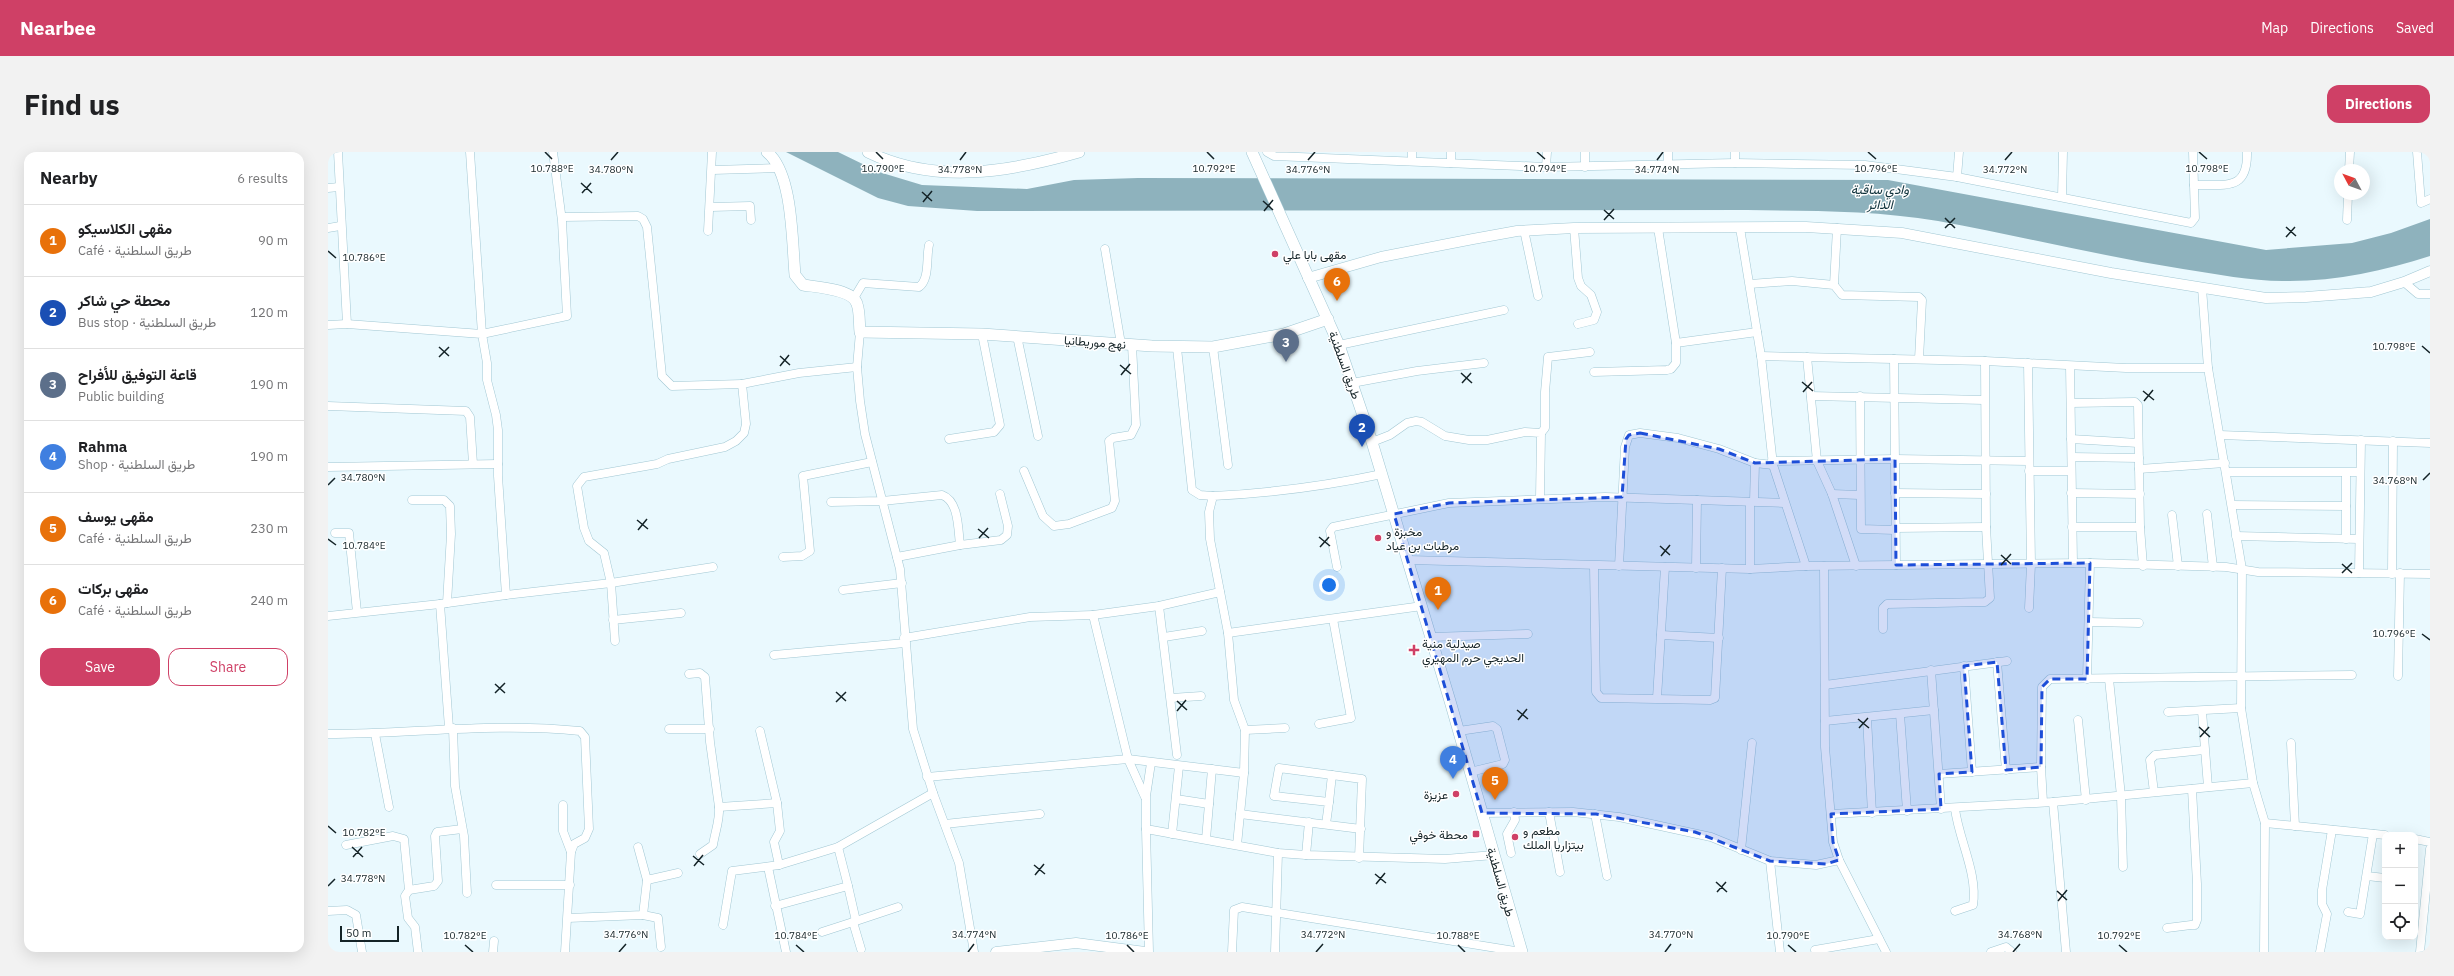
<!DOCTYPE html>
<html lang="en">
<head>
<meta charset="utf-8">
<style>
  body { margin:0; font-family:"IBM Plex Sans",Vazirmatn,sans-serif; background:#f2f2f2; color:#202124 }
  .controls { position:absolute; right:12px; bottom:12px; display:grid; overflow:hidden; border-radius:8px; box-shadow:0 4px 16px #0002 }
  .controls button { width:36px; height:36px; display:grid; place-items:center; padding:0; border:0; border-bottom:1px solid #e0e0e0; background:#fff; color:#202124; font:20px sans-serif }
  .compass { position:absolute; left:2006px; top:12px; width:36px; height:36px; border-radius:50%; background:#fff; box-shadow:0 4px 16px #0002; rotate:311deg }
  .scale { position:absolute; left:12px; bottom:10px; width:59px; box-sizing:border-box; padding-left:4px; border:2px solid #142327; border-top:0; font-size:11px; line-height:14px; white-space:nowrap; color:#142327; -webkit-text-stroke:3px #fff; paint-order:stroke }
  .you { position:absolute; left:1001px; top:433px; width:14px; height:14px; margin:-10px; border:3px solid #fff; border-radius:50%; background:#1a73e8; box-shadow:0 0 0 6px #1a73e833 }
  .badge { display:grid; place-items:center; width:26px; height:26px; border-radius:50%; background:#cf4066; color:#fff; font-size:13px; font-weight:700 }
  .pin { position:absolute; translate:-50% -33px; filter:drop-shadow(0 1px 2px #0008) }
  .pin::after { content:''; position:absolute; top:21px; width:14px; height:12px; background:inherit; clip-path:polygon(0 0,100% 0,50% 100%) }
  .list { margin:0; padding:0; list-style:none }
  h2 { display:flex; justify-content:space-between; align-items:center; height:52px; margin:0; padding:0 16px; font-size:17px }
  h2 small { font-size:13px; font-weight:400; color:#757577 }
  .list li { display:grid; grid-template-columns:26px 1fr auto; gap:12px; align-items:center; box-sizing:border-box; height:72px; padding:0 16px; border-top:1px solid #e0e0e0 }
  .list b { display:block; font-size:15px; white-space:nowrap }
  .list p { margin:0; font-size:13px; white-space:nowrap; color:#757577 }
  .list em { font-size:13px; font-style:normal; color:#757577 }
  .actions { display:flex; gap:8px; padding:12px 16px }
  .actions a { flex:1; padding:9px 0; border:1px solid #cf4066; border-radius:12px; text-align:center; font-size:14px; color:#cf4066 }
  .actions .main { background:#cf4066; color:#fff }
  .icon { flex:none; width:22px; height:22px; fill:none; stroke:currentColor; stroke-width:2; stroke-linecap:round; stroke-linejoin:round }
  .map { position:relative; flex:none; width:2102px; height:800px; overflow:hidden; border-radius:12px }
  header { display:flex; align-items:center; gap:24px; box-sizing:border-box; height:56px; padding:0 20px; background:#cf4066; color:#fff }
  header strong { font-size:19px }
  nav { display:flex; gap:22px; margin-inline-start:auto; font-size:14px }
  .intro { display:flex; align-items:center; justify-content:space-between; box-sizing:border-box; height:96px; padding:0 24px }
  h1 { margin:0; font-size:28px }
  .button { padding:10px 18px; border-radius:12px; background:#cf4066; color:#fff; font-size:14px; font-weight:700 }
  main { display:flex; gap:24px; padding:0 24px }
  aside { flex:1; background:#fff; border-radius:12px; box-shadow:0 4px 16px #0002 }
  .map>svg:first-child { display:block }
</style>
</head>
<body>
<header>
<strong>Nearbee</strong>
<nav><a>Map</a><a>Directions</a><a>Saved</a></nav>
</header>
<div class="intro"><h1>Find us</h1><a class="button">Directions</a></div>
<main>
<aside>
<h2>Nearby<small>6 results</small></h2>
<ul class="list">
<li><span class="badge" style="background:#e8710a">1</span><div><b>مقهى الكلاسيكو</b><p>Café · طريق السلطنية</p></div><em>90 m</em></li>
<li><span class="badge" style="background:#1a4fb4">2</span><div><b>محطة حي شاكر</b><p>Bus stop · طريق السلطنية</p></div><em>120 m</em></li>
<li><span class="badge" style="background:#5c6f8a">3</span><div><b>قاعة التوفيق للأفراح</b><p>Public building</p></div><em>190 m</em></li>
<li><span class="badge" style="background:#3f7fe0">4</span><div><b>Rahma</b><p>Shop · طريق السلطنية</p></div><em>190 m</em></li>
<li><span class="badge" style="background:#e8710a">5</span><div><b>مقهى يوسف</b><p>Café · طريق السلطنية</p></div><em>230 m</em></li>
<li><span class="badge" style="background:#e8710a">6</span><div><b>مقهى بركات</b><p>Café · طريق السلطنية</p></div><em>240 m</em></li>
</ul>
<div class="actions"><a class="main">Save</a><a>Share</a></div>
</aside>
<div class="map">
<svg width="2102" height="800" viewBox="0 0 2102 800">
  <rect width="100%" height="100%" fill="#eaf9fe"/>
  <path fill="#8eb2bd" d="M458,0H510L551,20L594,33L699,37L746,28L810,26L1560,28L1938,98L2024,91L2063,81L2102,67V104C2055,119 2005,130 1955,129C1922,129 1889,122 1855,117C1773,104 1692,84 1610,69C1546,58 1483,59 1419,58L649,59L580,54L550,46Z"/>
  <g fill="none" stroke-linecap="round" stroke-linejoin="round">
    <defs>
      <g id="minor">
        <polyline points="10,0 19,172"/>
        <polyline points="142,0 154,182 239,164 234,69 225,0"/>
        <polyline points="939,0 946,4 1218,15 1407,11 1537,13 1629,25 1631,0"/>
        <polyline points="2089,0 2093,51 2102,47"/>
        <polyline points="1084,9 1084,0"/>
        <polyline points="1123,11 1123,0"/>
        <polyline points="1407,11 1407,0"/>
        <polyline points="1340,13 1340,0"/>
        <polyline points="1218,15 1219,0"/>
        <polyline points="1257,15 1257,0"/>
        <polyline points="385,18 451,16"/>
        <polyline points="2021,18 2022,0"/>
        <polyline points="1629,25 1863,71 1867,66 1865,0"/>
        <path d="M1866,33C1897,32 1920,40 1919,0"/>
        <polyline points="0,36 11,35"/>
        <polyline points="1734,45 1735,0"/>
        <polyline points="383,55 422,54 423,68"/>
        <polyline points="234,65 310,64 315,67 319,75 334,224 344,234 414,232"/>
        <polyline points="2019,68 2020,42"/>
        <polyline points="0,76 12,74"/>
        <polyline points="1246,76 1250,126 1253,134 1263,143 1269,160 1266,168 1250,172"/>
        <polyline points="1412,76 1433,204 1445,313 1478,414"/>
        <polyline points="1196,78 1210,144"/>
        <polyline points="380,79 384,0"/>
        <polyline points="777,97 793,192"/>
        <polyline points="2076,130 2090,142 2102,142"/>
        <polyline points="1422,132 1464,129 1506,133 1514,143 1591,145 1594,148 1591,207"/>
        <polyline points="1506,133 1509,76"/>
        <polyline points="1874,136 1880,216 1914,417 1913,556 1925,631 1937,671 1936,800"/>
        <path d="M526,146L535,131L591,135C602,127 598,105 601,93"/>
        <polyline points="0,173 19,172 154,182 159,211 159,228 168,263 170,278 170,324 178,443 112,452 121,576"/>
        <polyline points="532,180 529,215 532,249 537,282 572,417 585,577 605,641 631,711 646,800"/>
        <polyline points="689,184 710,284"/>
        <polyline points="1348,191 1429,180"/>
        <polyline points="1011,193 1176,158"/>
        <polyline points="885,195 900,313"/>
        <polyline points="849,196 864,338 872,343 885,344"/>
        <polyline points="1433,204 1657,209 1798,216 1880,216"/>
        <polyline points="1479,205 1489,309 1504,342 1528,414"/>
        <polyline points="1566,207 1568,413"/>
        <polyline points="1700,211 1703,412 1701,456"/>
        <polyline points="1742,214 1745,411"/>
        <polyline points="1266,220 1339,218 1343,217 1348,211 1348,191 1330,76"/>
        <polyline points="1024,231 1089,219 1156,211"/>
        <polyline points="1483,244 1656,248"/>
        <polyline points="1532,244 1533,377 1567,378"/>
        <polyline points="1743,251 1807,250 1810,253 1812,375 1744,375"/>
        <polyline points="0,254 138,259 142,265 145,312"/>
        <polyline points="1213,281 1217,276 1217,240 1220,205 1262,200"/>
        <polyline points="1892,283 2102,291"/>
        <polyline points="621,287 666,280 672,273 654,182"/>
        <polyline points="1743,287 1810,291"/>
        <polyline points="1044,290 1062,283 1079,271 1088,269 1094,270 1117,284 1141,288 1159,288 1197,280 1213,281 1212,346"/>
        <polyline points="1744,305 1811,306"/>
        <polyline points="1444,309 1567,307 1700,309"/>
        <polyline points="0,315 170,312"/>
        <polyline points="1811,317 1897,311"/>
        <polyline points="696,319 715,364 726,374 741,372 784,356 787,349 781,289 785,286 803,283 808,273 804,193"/>
        <polyline points="1701,319 1743,319"/>
        <polyline points="1898,320 2032,320"/>
        <polyline points="2018,322 2018,387"/>
        <polyline points="1567,341 1658,342"/>
        <polyline points="1743,341 1812,342"/>
        <polyline points="1504,342 1532,343"/>
        <polyline points="84,348 116,348 122,354 123,382 119,451"/>
        <polyline points="1426,349 1427,311"/>
        <path d="M503,350L554,349L614,343C631,349 630,377 632,393"/>
        <polyline points="1422,350 1422,417"/>
        <polyline points="1904,353 2018,354"/>
        <polyline points="1879,362 1885,415"/>
        <polyline points="1844,363 1850,414"/>
        <polyline points="1812,375 1815,414"/>
        <polyline points="1567,376 1658,375"/>
        <polyline points="7,381 21,381 29,460"/>
        <polyline points="1908,384 2031,387"/>
        <polyline points="455,405 474,404 482,399 475,324 544,310"/>
        <polyline points="569,405 632,393 673,388 679,383 680,374 672,342"/>
        <polyline points="1080,408 1422,417 1478,414 1762,411 1898,415 1930,420 2102,422"/>
        <polyline points="1266,414 1268,540 1273,546 1382,548 1387,546 1394,416"/>
        <polyline points="1291,414 1297,295 1301,283 1312,281 1350,286 1391,297 1427,311 1445,313"/>
        <polyline points="1496,414 1497,595 1505,690 1511,708 1558,800"/>
        <polyline points="1009,415 1002,379 1005,375 1121,351 1277,345 1456,351"/>
        <polyline points="1368,416 1369,348"/>
        <polyline points="2031,421 2033,288"/>
        <polyline points="2064,422 2065,289"/>
        <polyline points="515,438 574,431"/>
        <polyline points="178,443 283,431 385,415"/>
        <polyline points="831,454 849,603"/>
        <polyline points="765,463 831,454 892,440"/>
        <polyline points="0,464 112,452"/>
        <polyline points="285,468 353,461"/>
        <polyline points="1761,470 1811,471"/>
        <polyline points="1555,477 1555,456 1559,452 1657,450 1662,446 1658,375 1657,209"/>
        <polyline points="900,481 1094,454"/>
        <polyline points="1333,483 1391,486"/>
        <polyline points="836,485 874,479"/>
        <polyline points="1103,485 1200,482"/>
        <polyline points="576,486 702,465 765,463 800,607 817,645"/>
        <polyline points="287,489 283,431 276,401 261,389 256,376 249,334 256,325 329,312 340,307 397,295 408,289 416,281 418,272 414,232 471,221 529,215"/>
        <polyline points="446,503 577,491"/>
        <polyline points="1669,510 1678,618"/>
        <polyline points="1636,514 1644,620"/>
        <polyline points="1603,518 1613,657"/>
        <polyline points="361,522 372,521 377,525 382,590 391,655 449,651"/>
        <polyline points="2070,524 2072,421"/>
        <polyline points="1759,527 1762,411"/>
        <polyline points="1781,527 1793,644 1795,715"/>
        <polyline points="1497,533 1679,509"/>
        <polyline points="843,546 873,544"/>
        <polyline points="1329,546 1337,415"/>
        <polyline points="1874,559 1880,635"/>
        <polyline points="1840,560 1913,556"/>
        <polyline points="1572,562 1579,659"/>
        <polyline points="1539,566 1544,661"/>
        <polyline points="1750,568 1758,648"/>
        <polyline points="1497,569 1606,558"/>
        <polyline points="991,572 1023,566 1005,467"/>
        <polyline points="125,576 127,634 136,684 139,741"/>
        <polyline points="341,577 382,577"/>
        <polyline points="917,578 957,576"/>
        <polyline points="432,579 449,651 452,679 446,690 451,713"/>
        <polyline points="1131,579 1165,574 1169,577 1177,608 1175,612 1142,620"/>
        <path d="M0,582C84,582 168,570 252,579L257,585L261,677L257,686L246,692L243,700L237,800"/>
        <polyline points="47,582 61,655"/>
        <polyline points="1963,591 1967,674"/>
        <polyline points="823,611 818,644 818,677 950,701 978,703 1117,707 1166,703"/>
        <polyline points="1611,622 1713,615"/>
        <path d="M599,625L800,607L916,621L917,578L906,548L900,481L882,387L881,360L885,344C943,341 998,334 1054,322"/>
        <polyline points="1826,640 1822,608 1827,603 1876,598"/>
        <polyline points="848,647 881,652"/>
        <polyline points="1001,650 1004,623"/>
        <polyline points="1715,650 1713,615 1714,535 1722,527 2024,523"/>
        <polyline points="1725,650 1738,800"/>
        <polyline points="235,653 235,679 243,700"/>
        <path d="M1627,657C1631,688 1650,722 1645,753L1627,759"/>
        <polyline points="1221,660 1232,720"/>
        <polyline points="1154,661 1245,660 1291,665 1383,685 1442,709 1488,713 1511,708"/>
        <polyline points="912,662 1033,677"/>
        <polyline points="1267,662 1279,724"/>
        <polyline points="1503,662 1725,650 1925,631"/>
        <polyline points="1937,671 2057,683"/>
        <polyline points="617,672 712,662"/>
        <polyline points="998,672 1001,650 946,644 951,616 1034,627 1031,706"/>
        <polyline points="818,677 821,800"/>
        <polyline points="844,682 851,614"/>
        <polyline points="878,687 884,617"/>
        <polyline points="2087,687 2102,690"/>
        <polyline points="18,693 65,684 76,687 81,738 77,744 80,766 87,775 90,800"/>
        <polyline points="909,693 916,621"/>
        <polyline points="1413,698 1424,591"/>
        <polyline points="1183,701 1179,682 1187,668 1186,660"/>
        <path d="M372,702L385,693C387,680 392,668 391,655"/>
        <polyline points="978,703 981,670"/>
        <polyline points="1442,709 1452,800"/>
        <polyline points="440,715 458,800"/>
        <polyline points="2039,724 2057,726"/>
        <polyline points="319,728 350,721"/>
        <polyline points="168,733 242,733"/>
        <polyline points="81,738 106,734 110,729 107,684 109,680 134,677"/>
        <polyline points="447,754 520,734 510,695"/>
        <polyline points="0,759 19,758 28,763 34,800"/>
        <polyline points="2020,760 2032,762 2045,682"/>
        <polyline points="315,763 330,766 333,795"/>
        <polyline points="240,766 315,763 319,728 310,695"/>
        <polyline points="528,769 570,755"/>
        <polyline points="525,770 533,797"/>
        <polyline points="395,773 404,719 451,713 510,695 605,641"/>
        <polyline points="1839,776 1863,773 1867,773 1869,768 1869,732 1864,637"/>
        <polyline points="494,780 528,769 520,734"/>
        <polyline points="1487,798 1551,787"/>
        <polyline points="165,800 166,789"/>
        <polyline points="904,800 906,758 914,755 1193,800"/>
        <polyline points="947,800 950,701"/>
        <polyline points="1663,800 1678,795 1684,800"/>
        <polyline points="1992,800 1999,762 1994,752 1994,738 2004,678"/>
        <polyline points="2092,800 2102,697"/>
      </g>
      <g id="tertiary">
        <polyline points="980,126 1053,105 1145,87 1189,79 1246,76 1478,75 1574,81 1783,121 1938,146 1978,145 2043,140 2076,130 2102,119"/>
        <polyline points="668,800 748,791 817,800"/>
      </g>
      <g id="secondary">
        <path d="M439,0C465,21 464,90 467,123L475,133C488,135 525,137 529,152C532,160 531,171 532,180L654,182L824,194L885,195L956,182L1000,167"/>
        <path d="M540,0C607,33 682,20 751,0"/>
        <polyline points="924,0 1011,193 1044,290 1122,549 1194,800"/>
      </g>
    </defs>
    <use href="#minor" stroke="#a1c7d3" stroke-width="9"/>
    <use href="#tertiary" stroke="#a1c7d3" stroke-width="11"/>
    <use href="#secondary" stroke="#a1c7d3" stroke-width="12"/>
    <use href="#minor" stroke="#fff" stroke-width="8"/>
    <use href="#tertiary" stroke="#fff" stroke-width="10"/>
    <use href="#secondary" stroke="#fff" stroke-width="11"/>
  </g>
  <path fill="#1d4ed8" fill-opacity="0.2" stroke="#1d4ed8" stroke-width="3" stroke-dasharray="8 5" stroke-linejoin="round" d="M1312,281L1391,297L1427,311L1567,307L1568,413L1762,411L1759,527H1722L1714,535L1713,615L1678,618L1669,510L1636,514L1644,620L1611,622L1613,657L1503,662L1505,690L1511,708L1498,712L1442,709L1367,680L1268,662L1154,661L1066,362L1121,351L1294,345L1298,287L1301,283Z"/>
  <path fill="none" stroke="#142327" stroke-width="1.5" d="M217,0L224,7M548,0L555,7M879,0L886,7M1209,0L1217,7M1540,0L1548,7M1871,0L1879,7M283,8L290,0M632,8L638,0M980,8L987,0M1329,8L1335,0M1677,8L1684,0M253,31L264,41M594,40L604,49M254,41L263,31M935,49L945,58M595,50L604,39M1276,58L1286,67M936,59L945,48M1617,66L1627,76M1276,68L1286,57M1958,75L1968,84M1617,76L1627,66M1958,85L1967,75M0,99L8,106M2094,194L2102,201M111,195L121,204M452,204L462,213M111,205L121,195M792,213L803,222M452,214L461,203M1133,221L1144,231M793,223L802,212M1474,230L1485,239M1134,231L1143,221M1815,239L1826,248M1475,240L1484,230M1816,249L1825,238M2095,328L2102,321M0,333L7,326M309,368L320,377M650,377L661,386M310,378L319,367M991,385L1002,394M651,386L660,376M0,387L8,393M1332,394L1342,403M992,395L1001,385M1673,403L1683,412M1333,404L1342,393M2014,412L2024,421M1673,413L1683,402M2014,421L2024,411M2094,482L2102,488M167,532L177,541M508,540L518,549M167,541L177,531M849,549L859,558M508,550L518,540M1189,558L1200,567M849,559L858,548M1530,567L1541,576M1190,568L1199,557M1871,575L1882,585M1531,576L1540,566M1872,585L1881,575M0,674L8,681M24,695L35,705M365,704L376,713M25,705L34,695M706,713L717,722M366,714L375,703M1047,722L1058,731M707,723L716,712M1388,730L1399,740M1048,732L1057,721M0,734L7,727M1729,739L1739,748M1389,740L1398,730M1730,749L1739,738M137,793L145,800M468,793L476,800M799,793L806,800M1130,793L1137,800M1460,793L1468,800M1791,793L1799,800M291,800L298,792M640,800L646,792M988,800L995,792M1337,800L1343,792M1685,800L1692,792"/>
  <g fill="#cf4066" stroke="#fff" stroke-width="1.5">
    <circle cx="947" cy="102" r="4"/>
    <circle cx="1050" cy="386" r="4"/>
    <path d="M1084 492h4v4h4v4h-4v4h-4v-4h-4v-4h4z"/>
    <circle cx="1128" cy="642" r="4"/>
    <rect x="1144" y="678" width="8" height="8" rx="2"/>
    <circle cx="1187" cy="685" r="4"/>
  </g>
  <g text-anchor="middle" dominant-baseline="central" stroke-width="3" stroke-linejoin="round" paint-order="stroke">
    <g font-size="12" fill="#142327" stroke="#fff" text-anchor="start">
      <text x="955" y="102">مقهى بابا علي</text>
      <text x="1058" y="379">مخبزة و<tspan x="1058" dy="14">مرطبات بن عياد</tspan></text>
      <text x="1094" y="491">صيدلية منية<tspan x="1094" dy="14">الحديجي حرم المهيري</tspan></text>
      <text x="1120" y="642" text-anchor="end">عزيزة</text>
      <text x="1195" y="678">مطعم و<tspan x="1195" dy="14">بيتزاريا الملك</tspan></text>
      <text x="1140" y="682" text-anchor="end">محطة خوفي</text>
    </g>
    <g font-size="12" fill="#142327" stroke="#fff">
      <text transform="translate(767 190) rotate(4)">نهج موريطانيا</text>
      <text transform="translate(1017 213) rotate(70)">طريق السلطنية</text>
      <text transform="translate(1173 730) rotate(74)">طريق السلطنية</text>
    </g>
    <g font-size="13" font-style="italic" fill="#0e313a" stroke="#fff">
      <text x="1552" y="37">وادي ساقية<tspan x="1552" dy="15">الدائر</tspan></text>
    </g>
  </g>
  <g font-size="10" text-anchor="middle" fill="#142327" stroke="#fff" stroke-width="3" stroke-linejoin="round" paint-order="stroke">
    <text x="886" y="20">10.792°E</text>
    <text x="1879" y="20">10.798°E</text>
    <text x="224" y="20">10.788°E</text>
    <text x="555" y="20">10.790°E</text>
    <text x="1217" y="20">10.794°E</text>
    <text x="1548" y="20">10.796°E</text>
    <text x="283" y="21">34.780°N</text>
    <text x="632" y="21">34.778°N</text>
    <text x="980" y="21">34.776°N</text>
    <text x="1329" y="21">34.774°N</text>
    <text x="1677" y="21">34.772°N</text>
    <text x="36" y="109">10.786°E</text>
    <text x="2066" y="198">10.798°E</text>
    <text x="35" y="329">34.780°N</text>
    <text x="2067" y="332">34.768°N</text>
    <text x="36" y="397">10.784°E</text>
    <text x="2066" y="485">10.796°E</text>
    <text x="36" y="684">10.782°E</text>
    <text x="35" y="730">34.778°N</text>
    <text x="298" y="786">34.776°N</text>
    <text x="646" y="786">34.774°N</text>
    <text x="995" y="786">34.772°N</text>
    <text x="1343" y="786">34.770°N</text>
    <text x="1692" y="786">34.768°N</text>
    <text x="137" y="787">10.782°E</text>
    <text x="468" y="787">10.784°E</text>
    <text x="799" y="787">10.786°E</text>
    <text x="1130" y="787">10.788°E</text>
    <text x="1460" y="787">10.790°E</text>
    <text x="1791" y="787">10.792°E</text>
  </g>
</svg>
<div class="controls">
<button>+</button>
<button>−</button>
<button><svg class="icon" aria-label="locate" viewBox="0 0 24 24"><circle cx="12" cy="12" r="6"/><path d="M12 2v4M12 18v4M2 12h4M18 12h4"/></svg></button>
</div>
<svg class="compass" viewBox="-18 -18 36 36"><path d="M0-13l5 13h-10z" fill="#e53935"/><path d="M0 13l5-13h-10z" fill="#757577"/></svg>
<div class="scale">50 m</div>
<div class="you"></div>
<div class="pin badge" style="left:1110px;top:458px;background:#e8710a">1</div>
<div class="pin badge" style="left:1034px;top:295px;background:#1a4fb4">2</div>
<div class="pin badge" style="left:958px;top:210px;background:#5c6f8a">3</div>
<div class="pin badge" style="left:1125px;top:627px;background:#3f7fe0">4</div>
<div class="pin badge" style="left:1167px;top:648px;background:#e8710a">5</div>
<div class="pin badge" style="left:1009px;top:149px;background:#e8710a">6</div>
</div>
</main>
</body>
</html>
